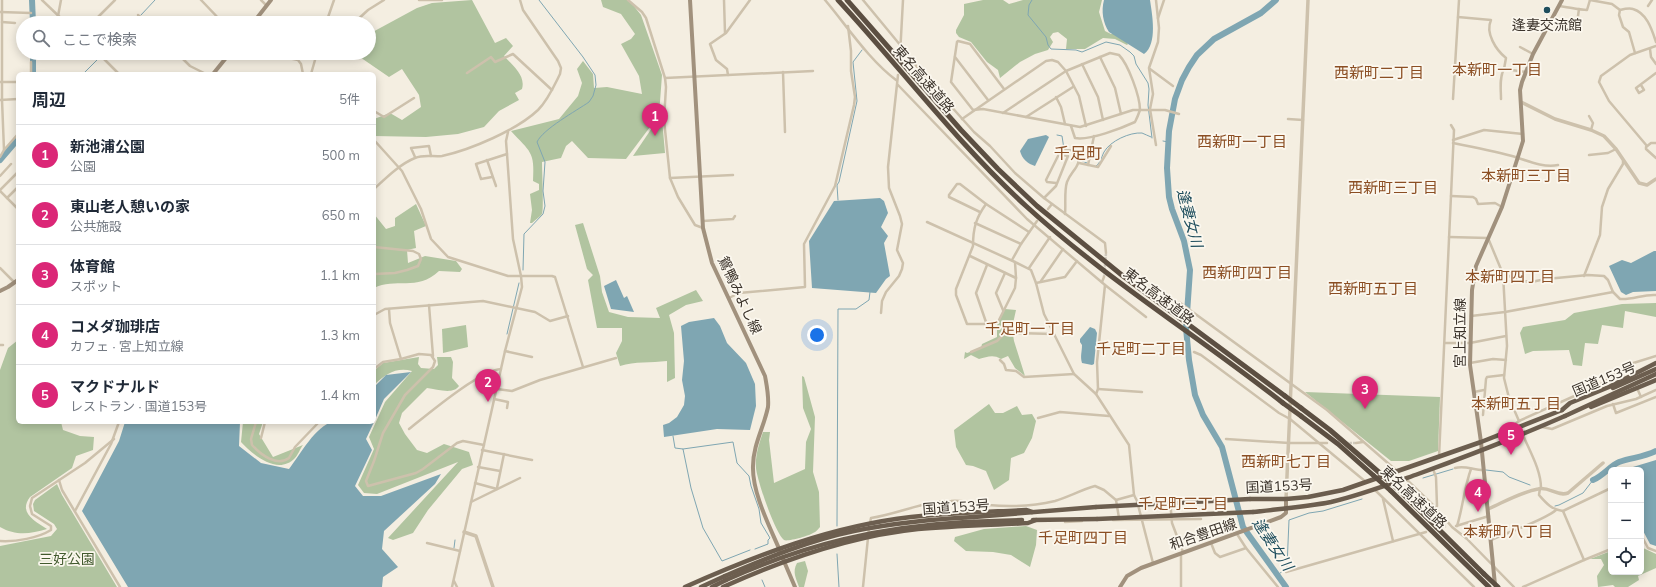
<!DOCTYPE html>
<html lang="ja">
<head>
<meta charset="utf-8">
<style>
  body { margin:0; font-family:Mulish,"Noto Sans JP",sans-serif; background:#f6f6f7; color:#1f2937 }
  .controls { position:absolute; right:12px; bottom:12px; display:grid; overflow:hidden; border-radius:6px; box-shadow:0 2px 10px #0003 }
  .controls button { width:36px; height:36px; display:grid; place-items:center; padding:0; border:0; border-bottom:1px solid #e0e1e3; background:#fff; color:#1f2937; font:20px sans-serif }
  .you { position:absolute; left:817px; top:335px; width:14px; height:14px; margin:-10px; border:3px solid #fff; border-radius:50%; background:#1a73e8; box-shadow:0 0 0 6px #1a73e833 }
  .badge { display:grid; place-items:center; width:26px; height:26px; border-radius:50%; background:#db2777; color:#fff; font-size:13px; font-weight:700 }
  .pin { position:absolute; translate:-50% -33px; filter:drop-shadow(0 1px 2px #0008) }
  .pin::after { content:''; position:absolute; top:21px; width:14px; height:12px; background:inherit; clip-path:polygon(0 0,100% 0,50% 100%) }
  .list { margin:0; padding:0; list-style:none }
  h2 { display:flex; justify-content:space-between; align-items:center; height:52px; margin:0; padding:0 16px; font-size:17px }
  h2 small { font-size:13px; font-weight:400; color:#747a83 }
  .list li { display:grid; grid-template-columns:26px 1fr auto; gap:12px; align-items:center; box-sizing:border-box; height:60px; padding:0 16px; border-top:1px solid #e0e1e3 }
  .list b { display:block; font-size:15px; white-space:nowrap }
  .list p { margin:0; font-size:13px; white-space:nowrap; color:#747a83 }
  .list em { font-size:13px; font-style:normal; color:#747a83 }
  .icon { flex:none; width:22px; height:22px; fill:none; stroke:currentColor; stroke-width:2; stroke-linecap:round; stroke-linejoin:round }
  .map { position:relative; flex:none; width:1656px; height:587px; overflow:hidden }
  .search { position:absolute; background:#fff; box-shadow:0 2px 10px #0003; left:16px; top:16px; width:360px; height:44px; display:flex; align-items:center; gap:10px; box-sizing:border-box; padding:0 14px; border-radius:22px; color:#747a83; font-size:15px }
  .panel { position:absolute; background:#fff; box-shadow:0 2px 10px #0003; left:16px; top:72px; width:360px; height:352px; border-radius:6px }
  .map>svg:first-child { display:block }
</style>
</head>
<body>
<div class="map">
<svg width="1656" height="587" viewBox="0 0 1656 587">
  <rect width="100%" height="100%" fill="#f4eee1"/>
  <g fill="#b1c4a0">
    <path d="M472,0L495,43L506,38L513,46L504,56C512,65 526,75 522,89L515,93L519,100L499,111L484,127L458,134L426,137L374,136V119L390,113L402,120L421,107L419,95L402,69L389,77L354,53H369V34L417,8L432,3Z"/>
    <path d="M601,0H629L641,15L662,75L659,115L626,159L588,158L572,141L566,146L561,158L542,162C542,170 544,210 542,214C540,217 535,220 532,223H530L532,210L530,194L539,190V184L533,181C535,151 530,152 511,131L559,119L578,96L582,83L577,69L583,61L593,74L594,88L607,87L642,94L639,76L621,44L631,39L635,34L621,14L603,7Z"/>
    <polygon points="983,0 1003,0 1009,4 1023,0 1102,0 1099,12 1105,31 1111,34 1119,33 1128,44 1127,45 1115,39 1103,38 1085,49 1066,49 1067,39 1058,32 1053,33 1050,37 1053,42 1048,50 1035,54 1020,62 1000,78 998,70 987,62 971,42 959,37 956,33 956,30 964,15 964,4"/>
    <polygon points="658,119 662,119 665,153 633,156"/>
    <path d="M416,204L426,226L414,231L416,248L407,250L408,263L425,256L456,261L462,269L460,272L439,271C417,292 395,277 374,288V214L386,229L395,226V218Z"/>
    <path d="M583,223L600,276L602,292L609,312L628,317L660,318L656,308L696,290L703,301L686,305L669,315L674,333L675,378L667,382V361C651,363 635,361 620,366L616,353L622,341V328H597L588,280L593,275L587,269L575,225Z"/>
    <polygon points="1656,303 1656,317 1625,311 1623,328 1602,325 1598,344 1585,343 1582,366 1573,365 1569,350 1533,351 1525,354 1520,333 1523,327 1565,320 1574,313 1622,304"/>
    <path d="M1005,309L1016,310L1012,328L1014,341L1025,376L1015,368L1008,356L1001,359C993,354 987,357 979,359L971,355L964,359L965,352L967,353L981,348L982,344L997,337V325Z"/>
    <polygon points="466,325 468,347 443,353 442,329"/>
    <path d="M18,340V422H61L63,430L80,436L94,437L93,450L76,456L72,468L30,497C18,513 35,521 47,529C30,534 16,536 0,527V370L8,348Z"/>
    <path d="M419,357L418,364L421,368L434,369L438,365L437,357H451L453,362L452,378L459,386C453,395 437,389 427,388L402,413L399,423L405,434L417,450L427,453L444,444L469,452L473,465L462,469L428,510L413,533L393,540L388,538L458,462L377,494L364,493L358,485L374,449L369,437L385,402L412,371C396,367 386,374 374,385L376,369L383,363Z"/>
    <path d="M802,376L804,377L815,417L813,472L819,492L820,527C818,529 816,532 813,533C809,536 787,542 784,540C775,533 757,480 756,468C755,456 759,444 763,432H770L769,440L774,483L805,469L806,442L811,429L803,408Z"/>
    <polygon points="1305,392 1440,397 1438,451 1409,461 1391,461"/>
    <polygon points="989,404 995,413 1003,413 1017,406 1022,415 1032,414 1036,421 1032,438 1024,453 1011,458 1009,480 994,490 986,471 973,466 966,465 956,447 954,430"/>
    <path d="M243,422H263L259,434L273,457L303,445C300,449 298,455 295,458C278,476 253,455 241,442Z"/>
    <polygon points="57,484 62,495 117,587 0,587 0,546 51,536 57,529 54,524 34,511 33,504 35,500"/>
    <polygon points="1026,526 1037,530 1036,545 1030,567 1011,555 993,552 966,551 954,541 955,537 984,529"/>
    <polygon points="1641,547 1656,554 1656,568 1638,576 1639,580 1628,587 1615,587 1613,585 1598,587 1597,576 1604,565 1601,559 1590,559 1611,551 1611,572 1641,572"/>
    <path d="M805,561L808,571L804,587H799C796,578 792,572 797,563Z"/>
  </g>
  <g fill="#7fa6b2">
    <path d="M1104,0H1150C1152,14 1158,44 1144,54L1109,32C1103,23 1101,11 1104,0Z"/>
    <path d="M1046,135L1049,137L1035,166C1028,164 1022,159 1020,151L1028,139Z"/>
    <polygon points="880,198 884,201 888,213 881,227 888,236 884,243 890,276 886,279 876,293 812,288 809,241 834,201"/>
    <polygon points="1654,251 1656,251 1656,291 1633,292 1626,295 1621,292 1609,266 1622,260 1631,263"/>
    <polygon points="616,280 624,298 627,296 634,312 611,309 604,286"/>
    <polygon points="714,318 720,326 727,343 746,363 755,384 756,406 750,430 717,429 664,437 663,425 669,423 677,417 684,405 685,396 682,380 684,361 681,326 689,322"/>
    <path d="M1090,327L1095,329L1097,333L1094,364L1092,365L1082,363C1080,356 1082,352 1082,345L1080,342V339Z"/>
    <polygon points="411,372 384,399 374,422 374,387 386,375"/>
    <path d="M125,422H240L239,446L261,463L289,469C300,455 316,425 333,422C346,420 361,422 374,422L366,439L372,450L355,486L363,496H381L441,474L435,484L384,531L382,549L398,567L383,577L382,587H128L82,511L119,441Z"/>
    <polygon points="1656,460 1656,546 1650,544 1641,527 1641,470 1623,470"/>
  </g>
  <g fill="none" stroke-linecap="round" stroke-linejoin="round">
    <g stroke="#7fa6b2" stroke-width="1">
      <polyline points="1032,0 1029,5 1028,15 1046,37 1048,45 1051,49 1076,50 1082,52 1106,42 1120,45 1130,52 1134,56 1136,64 1148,83 1149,89 1148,105 1152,138"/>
      <polyline points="141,15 155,0"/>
      <polyline points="133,23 138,18"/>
      <polyline points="83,74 104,53"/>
      <polyline points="1057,135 1062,136 1064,149"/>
      <polyline points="1163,141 1168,142"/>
      <polyline points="1077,150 1079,150 1082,161 1087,163"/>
      <path d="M1096,166C1101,162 1101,158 1104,152C1110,141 1130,132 1142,133C1145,134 1148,136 1151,137"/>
      <polyline points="838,200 837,185 839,182 857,101 853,62 862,50"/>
      <path d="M523,270L524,234L543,214L545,206L543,191L545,162L537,142C543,129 576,111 589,102L593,96L596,85L595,75L583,57L539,0"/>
      <polyline points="507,334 519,283"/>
      <polyline points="673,436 675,448 683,449 691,488 703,528 722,561 750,550"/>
      <polyline points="683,449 733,442 737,463 749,476 751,486 759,509 761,523 770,538 768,540 768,544 755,549"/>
      <polyline points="1486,470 1503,472 1509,477 1530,485"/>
      <polyline points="1423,478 1453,469"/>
      <polyline points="1555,506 1559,505 1583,493 1593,480"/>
      <polyline points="837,526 838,309 856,309 869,300 870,292"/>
      <polyline points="454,548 455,540"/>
      <polyline points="837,554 839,587"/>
      <polyline points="1278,575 1287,567 1289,520 1309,513 1323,511 1362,499"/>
      <polyline points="762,580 765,587"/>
    </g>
    <g stroke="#7fa6b2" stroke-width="6">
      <polyline points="32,0 33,23"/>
      <polyline points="1276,0 1261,13 1214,39 1197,55 1189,67 1182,80 1175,99 1169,131 1167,168 1169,197 1172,209 1184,241 1190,270 1186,328 1189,360 1195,395 1203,415 1222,447 1243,527 1286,587"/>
      <polyline points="33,53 33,74"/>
      <polyline points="0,160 18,139"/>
      <path d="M1593,480C1603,476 1611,465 1619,462C1633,457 1642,458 1656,451"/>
    </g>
    <g stroke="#cfc9bd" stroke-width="2.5" stroke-dasharray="2.5 1" stroke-linecap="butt">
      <polyline points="1104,277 1106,253"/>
      <polyline points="1346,443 1356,443"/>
      <polyline points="1431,530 1446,526"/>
    </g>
    <g stroke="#cdc1ac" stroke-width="2.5">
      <polyline points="2,0 2,100 4,150 18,134"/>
      <polyline points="42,0 66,23"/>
      <polyline points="201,0 223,23"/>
      <polyline points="261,0 266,5"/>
      <polyline points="419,0 442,0"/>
      <polyline points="628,0 642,12 646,18 665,78 666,87 664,120 670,178 678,197 695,225 703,228"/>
      <polyline points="724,0 725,33"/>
      <path d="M825,0C847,26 869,60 896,80"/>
      <polyline points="863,0 901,46 924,76 974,132 990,146 1015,173 1044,198 1105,243 1106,253"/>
      <polyline points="1590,0 1612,4 1620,10"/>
      <path d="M1559,6C1568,7 1579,10 1587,10L1590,0"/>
      <polyline points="1648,6 1652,0"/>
      <polyline points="0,12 31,13"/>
      <polyline points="138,15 146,23"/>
      <polyline points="58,16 61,0"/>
      <path d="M1458,17L1491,20C1485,33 1496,50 1506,58L1504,69"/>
      <polyline points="1158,18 1164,0"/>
      <polyline points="2,22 15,23"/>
      <polyline points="92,23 115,0"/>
      <polyline points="326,23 334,0"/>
      <polyline points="354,23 368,10 384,0"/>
      <polyline points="1576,30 1579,9"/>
      <polyline points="1520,47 1533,54"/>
      <polyline points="1650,49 1651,57 1656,64"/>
      <polyline points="98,53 119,74"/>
      <polyline points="177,53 190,66 206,74"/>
      <polyline points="265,53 298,60 301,64 303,74"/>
      <path d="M1635,53L1629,32L1623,27L1619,15L1620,10C1624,9 1630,8 1633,9C1647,13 1652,30 1656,42"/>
      <polyline points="900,55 903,0"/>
      <polyline points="955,57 988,100"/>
      <polyline points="1100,57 1115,88 1121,114"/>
      <polyline points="31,62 31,74"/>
      <polyline points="1082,64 1098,97 1103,120"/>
      <polyline points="1150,69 1173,86"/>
      <polyline points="783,72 785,132"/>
      <polyline points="467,73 491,57 495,62 513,54 552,90"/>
      <polyline points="311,74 317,53"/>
      <polyline points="728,75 727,69 716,60 710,44 726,33 750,0"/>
      <polyline points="665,78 813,71"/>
      <polyline points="0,82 18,82"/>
      <polyline points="898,85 1027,219 1105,285 1146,317"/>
      <polyline points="1641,85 1644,90 1639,93 1636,88 1656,73"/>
      <polyline points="1056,97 1061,107 1065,124"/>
      <polyline points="1453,99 1459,0"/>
      <path d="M1501,99C1501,89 1499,78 1504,69L1526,72"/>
      <polyline points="0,100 18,99"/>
      <polyline points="973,110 983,109 1080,127 1133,110 1165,110 1179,114"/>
      <polyline points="973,110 951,82 957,42 958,41 970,44 1004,89"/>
      <polyline points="374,111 384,117 414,98"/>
      <path d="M1003,113L1066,71L1110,53L1119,55C1128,64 1140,96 1140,110C1139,113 1137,118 1135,122C1122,128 1089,141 1075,138L1071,126"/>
      <polyline points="1589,116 1593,123 1591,130"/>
      <polyline points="1026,117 1073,87"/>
      <polyline points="962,119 1046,61 1052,60 1058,62 1066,71 1079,96 1086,126"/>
      <polyline points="1288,119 1303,120"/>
      <polyline points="374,140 402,171 421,209 431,239 448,257 508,276 552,276 555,277 583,367"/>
      <polyline points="1453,140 1484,130 1523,134"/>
      <path d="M1453,143C1473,147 1493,151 1512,156C1526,160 1542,168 1558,165"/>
      <polyline points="1656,143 1651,143 1646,147 1646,149 1656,158"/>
      <polyline points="1156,145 1150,109 1153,94 1149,68 1158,42 1159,28 1156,0"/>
      <polyline points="1647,146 1609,101 1599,82 1601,76 1630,55 1656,46"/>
      <path d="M1064,155L1065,150L1078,151C1082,167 1072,169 1067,182C1064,191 1066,204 1065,214"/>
      <polyline points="1589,155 1608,153 1616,149"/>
      <polyline points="0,157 4,150"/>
      <polyline points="415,157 411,148 429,146 431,156"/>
      <polyline points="487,160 496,186"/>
      <polyline points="1079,163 1098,167 1111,146"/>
      <polyline points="1088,165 1094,136"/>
      <polyline points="0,176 11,164"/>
      <polyline points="492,177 481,179 476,164 507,154"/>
      <polyline points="670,178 733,175"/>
      <path d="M374,189C386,178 400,164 415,158C424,154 433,157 442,156C470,150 517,130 538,110C548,100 554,86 560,74L561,68L558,61L523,10L520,0"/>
      <polyline points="0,190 18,172"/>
      <polyline points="0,191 18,209"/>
      <polyline points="1451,196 1473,197 1476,199 1478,204 1495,203 1502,207"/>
      <polyline points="7,198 18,187"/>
      <polyline points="1044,198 1056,186 1068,156 1059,154 1046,180 1047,182 1056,183"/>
      <polyline points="1048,209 1052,204"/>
      <polyline points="980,212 949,197 949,195 957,184 960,184 986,204 1029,232"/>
      <polyline points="703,221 733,219 735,216"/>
      <path d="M927,222L1015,262L1016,278L1015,288L998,322L994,324H967L956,295V289L973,246C973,228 976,218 986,204"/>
      <polyline points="975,223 1021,244"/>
      <polyline points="1449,237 1488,238 1503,274 1507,346 1504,378 1509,398 1519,421"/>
      <polyline points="374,247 413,251 419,254 421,259 418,266 407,270 395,273 374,274"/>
      <polyline points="970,256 1016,278"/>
      <polyline points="1012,260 1021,244 1037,221"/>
      <polyline points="1015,262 1031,270 1036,283 1044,314 1074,374 1096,394 1129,445 1134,495 1137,501 1153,563"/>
      <polyline points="987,265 976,293 987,325"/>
      <polyline points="0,268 14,282"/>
      <polyline points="1029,268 1050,237"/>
      <path d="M1503,274L1523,281L1531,282L1546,279L1588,275L1604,276L1608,280L1613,292L1620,299C1633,300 1643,294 1656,295"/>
      <polyline points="1584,276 1600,235 1602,207 1608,189 1623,164 1623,161"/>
      <polyline points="1041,281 1063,249"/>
      <polyline points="1102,282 1104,277"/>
      <polyline points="1036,283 1065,277 1077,261"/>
      <polyline points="729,298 739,293 805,287 804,244 835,186 854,105 855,97 851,71 851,51 848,26"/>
      <polyline points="1179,302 1327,410 1397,471"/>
      <polyline points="429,305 433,356"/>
      <polyline points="389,309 390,323 401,359"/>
      <polyline points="1003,310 996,293 1005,273"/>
      <polyline points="881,313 882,301 886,292 899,276 902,269 903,263 897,250 902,224 900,216 889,188 888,167 898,75"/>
      <polyline points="374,315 385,309 483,301 535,312 550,321 568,316"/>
      <polyline points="1471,316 1505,312 1613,292"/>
      <polyline points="1445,343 1470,343 1506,336"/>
      <polyline points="0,345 3,345"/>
      <polyline points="505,351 532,357"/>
      <polyline points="971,352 997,341 1003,335 1011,333 1053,334"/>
      <polyline points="1194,352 1201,355 1279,413 1290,419 1366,482"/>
      <polyline points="1000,360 1004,364 1006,370 1016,371 1024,377 1074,374"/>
      <polyline points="1470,363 1493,359 1506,360"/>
      <polyline points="1627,365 1631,376"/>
      <polyline points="374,369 383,362 401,359 419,354 431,355 435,361 433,367 405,395 383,433 374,461 366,481 368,486 416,473 423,469 457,443 463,441 484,445"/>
      <polyline points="1637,388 1641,397"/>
      <polyline points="497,389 512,391 540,380 616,358"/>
      <polyline points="1098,389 1142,392"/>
      <polyline points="1474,392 1484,390"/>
      <polyline points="1096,394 1098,389 1097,362 1105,285"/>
      <polyline points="494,399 508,402 507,408"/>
      <polyline points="1613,404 1616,413 1656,397"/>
      <polyline points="1483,415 1486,379 1487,377 1504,375"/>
      <polyline points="1038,418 1060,412 1109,416"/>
      <path d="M256,422L251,439L252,445C261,455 277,467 289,458L295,447L319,422"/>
      <polyline points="1542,427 1552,429 1607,406 1636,399 1656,390"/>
      <path d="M409,429C428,414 480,370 501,369"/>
      <polyline points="1505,431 1519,421 1601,384 1627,365 1656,356"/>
      <path d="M1523,435C1530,452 1541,470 1541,488"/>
      <polyline points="261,438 265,422"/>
      <polyline points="1226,439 1289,443 1327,443"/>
      <polyline points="1356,443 1363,442"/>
      <polyline points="482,450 532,460"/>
      <polyline points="1439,457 1454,130 1451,125"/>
      <polyline points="478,467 500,471"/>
      <path d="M1455,468C1465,465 1473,470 1484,470"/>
      <polyline points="1433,469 1436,477 1437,506 1435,508"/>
      <polyline points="1406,479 1433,505 1452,527 1467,539 1514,587"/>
      <polyline points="59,480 62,490 120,587"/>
      <polyline points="475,483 497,489"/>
      <polyline points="497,488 504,454"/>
      <path d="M1540,488L1539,495C1547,504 1551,509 1563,511L1611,488"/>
      <polyline points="1375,490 1474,587"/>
      <polyline points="1170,499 1172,523 1183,552"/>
      <polyline points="1383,499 1393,541"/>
      <polyline points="1116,500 1119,518"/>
      <polyline points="471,502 520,478"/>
      <polyline points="75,511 111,444 119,422"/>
      <polyline points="1563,511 1584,560"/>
      <polyline points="1113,520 1201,519"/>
      <polyline points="1065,522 1082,521"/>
      <path d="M870,523L871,518C898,514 924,501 951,501C963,500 976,503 988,505C1009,507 1034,506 1055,501C1068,497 1081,490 1095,486L1104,490L1116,500L1134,495"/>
      <polyline points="1456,526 1489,516"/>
      <path d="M1457,526C1463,507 1464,488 1471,469"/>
      <polyline points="1237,534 1246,548 1278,587"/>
      <polyline points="1641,535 1648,548 1656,551"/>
      <path d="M1491,540C1508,532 1543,521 1556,510"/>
      <path d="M0,541C16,542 38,538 51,530V526L32,514L30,506L32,498L85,463L114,439"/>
      <polyline points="427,543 460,551"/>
      <polyline points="1211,543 1215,553 1220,557 1246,548"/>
      <polyline points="1181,554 1181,587"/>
      <polyline points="1286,572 1426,532"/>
      <polyline points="454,581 457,587"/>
      <polyline points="452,587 505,351 522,287 521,276 513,239 507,154 506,141 508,132"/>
      <polyline points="863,587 869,528"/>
      <polyline points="1523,587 1584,560 1611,549"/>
    </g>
    <g stroke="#cdc1ac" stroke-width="3.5">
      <polyline points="1521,102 1555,119 1591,130 1604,136 1616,149 1639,183 1647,185 1656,179"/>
      <polyline points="1286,499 1308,0"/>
      <path d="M1488,509C1504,502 1521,492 1538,489C1549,486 1557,497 1568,493L1603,463"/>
      <polyline points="464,532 476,536 493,587"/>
    </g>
    <g stroke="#a1917d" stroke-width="4">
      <path d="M690,0L703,228L712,263L765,376C767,387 769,396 768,407C764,427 753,445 753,466C752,493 770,527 780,551"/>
      <polyline points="253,23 271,0"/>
      <polyline points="213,74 230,53"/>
      <polyline points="0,291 8,287 18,280"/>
      <polyline points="783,559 795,587"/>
      <polyline points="1495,585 1481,442 1470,365 1472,290 1476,266 1502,207 1523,141 1520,90 1522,82 1533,54 1562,0"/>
      <polyline points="1120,587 1127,576 1141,568 1281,517 1286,513 1286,499"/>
    </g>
    <g stroke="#6c5e4f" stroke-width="4.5">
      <polyline points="1250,499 1286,499 1308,497 1343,490 1481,442 1562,410"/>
      <path d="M1253,512C1279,509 1306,507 1331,502C1361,495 1390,484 1418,474C1468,456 1517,437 1565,416"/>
      <polyline points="974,517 1096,507"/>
      <polyline points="1033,520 1097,519"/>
      <polyline points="966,522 1022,520"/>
      <path d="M685,587C757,555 832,526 911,517C949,513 987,512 1026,510L1032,512"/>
      <polyline points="701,587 725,576"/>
      <polyline points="712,587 726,580"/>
      <path d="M723,587C785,559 850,536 918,529C955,526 992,525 1028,523L1036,520"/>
    </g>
    <g stroke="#5c4f42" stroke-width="5">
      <path d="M838,0C901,68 957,143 1026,206C1106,279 1198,336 1283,403"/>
      <polyline points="847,0 961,130 998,169 1037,206 1123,276 1285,396"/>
      <polyline points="1301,408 1330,430 1381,474"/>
      <polyline points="1301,416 1338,444 1374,476"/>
      <polyline points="1397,488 1484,574"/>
      <polyline points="1391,491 1489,587"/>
    </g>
    <g stroke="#6c5e4f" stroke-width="4.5">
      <polyline points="1613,388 1656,369"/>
      <polyline points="1591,407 1656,380"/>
      <polyline points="1562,410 1570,403 1609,387 1656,363"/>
      <polyline points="1565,416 1656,374"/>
      <polyline points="1096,507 1250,499"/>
      <polyline points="1097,519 1253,512"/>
      <path d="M725,576C767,558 810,540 854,531C894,523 934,519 974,517"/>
      <path d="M726,580C806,544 878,527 966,522"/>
    </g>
    <g stroke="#5c4f42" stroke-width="5">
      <polyline points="1285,396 1301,408"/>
      <polyline points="1283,403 1301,416"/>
      <polyline points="1381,474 1397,488"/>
      <polyline points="1374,476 1391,491"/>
      <polyline points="1484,574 1498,587"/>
    </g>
  </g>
  <circle fill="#1f4e5d" stroke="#fbf7ee" stroke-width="1.5" cx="1547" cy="10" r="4"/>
  <g text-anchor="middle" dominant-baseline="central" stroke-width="3.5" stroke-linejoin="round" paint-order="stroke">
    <g font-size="14" fill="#3b332b" stroke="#fbf7ee">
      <text x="1547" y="25">逢妻交流館</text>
    </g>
    <g font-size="14" fill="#3b332b" stroke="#fbf7ee">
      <text transform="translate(924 79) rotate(49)">東名高速道路</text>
      <text transform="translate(740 295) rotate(65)">鴛鴨みよし線</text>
      <text transform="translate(1159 296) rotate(37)">東名高速道路</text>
      <text transform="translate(1460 333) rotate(-90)">宮上知立線</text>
      <text transform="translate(1604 379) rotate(-23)">国道153号</text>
      <text transform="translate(1279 486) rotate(-3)">国道153号</text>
      <text transform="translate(1414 497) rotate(43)">東名高速道路</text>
      <text transform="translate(956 507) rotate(-4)">国道153号</text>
      <text transform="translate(1203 534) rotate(-19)">和合豊田線</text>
    </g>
    <g font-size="14" fill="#425a2e" stroke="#fbf7ee">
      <text x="67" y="559">三好公園</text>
    </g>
    <g font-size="15" fill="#8b4e23" stroke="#fbf7ee">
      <text x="1497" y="69">本新町一丁目</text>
      <text x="1379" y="72">西新町二丁目</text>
      <text x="1242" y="141">西新町一丁目</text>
      <text x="1526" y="175">本新町三丁目</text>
      <text x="1393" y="187">西新町三丁目</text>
      <text x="1247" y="272">西新町四丁目</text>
      <text x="1510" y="276">本新町四丁目</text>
      <text x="1373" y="288">西新町五丁目</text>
      <text x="1030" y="328">千足町一丁目</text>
      <text x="1141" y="348">千足町二丁目</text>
      <text x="1516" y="403">本新町五丁目</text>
      <text x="1286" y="461">西新町七丁目</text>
      <text x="1183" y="503">千足町三丁目</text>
      <text x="1508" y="531">本新町八丁目</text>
      <text x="1083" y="537">千足町四丁目</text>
    </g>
    <g font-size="15" font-style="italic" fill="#1f4e5d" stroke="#fbf7ee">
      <text transform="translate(1190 218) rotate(75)">逢妻女川</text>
      <text transform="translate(1273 544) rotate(56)">逢妻女川</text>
    </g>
    <g font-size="16" fill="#8b4e23" stroke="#fbf7ee">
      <text x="1078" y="153">千足町</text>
    </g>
  </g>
</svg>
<div class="controls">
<button>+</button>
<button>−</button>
<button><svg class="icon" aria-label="locate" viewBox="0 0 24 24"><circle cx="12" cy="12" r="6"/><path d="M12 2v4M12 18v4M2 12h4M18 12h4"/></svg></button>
</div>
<div class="you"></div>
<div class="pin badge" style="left:655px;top:136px">1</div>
<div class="pin badge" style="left:488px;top:402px">2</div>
<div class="pin badge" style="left:1365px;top:409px">3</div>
<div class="pin badge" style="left:1478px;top:512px">4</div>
<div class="pin badge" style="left:1511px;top:455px">5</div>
<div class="search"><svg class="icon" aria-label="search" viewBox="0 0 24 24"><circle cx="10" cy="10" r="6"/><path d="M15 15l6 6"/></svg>ここで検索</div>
<section class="panel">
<h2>周辺<small>5件</small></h2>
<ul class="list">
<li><span class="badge">1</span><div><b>新池浦公園</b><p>公園</p></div><em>500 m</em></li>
<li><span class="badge">2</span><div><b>東山老人憩いの家</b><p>公共施設</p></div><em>650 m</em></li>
<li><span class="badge">3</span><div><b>体育館</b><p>スポット</p></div><em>1.1 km</em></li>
<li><span class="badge">4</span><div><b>コメダ珈琲店</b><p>カフェ · 宮上知立線</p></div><em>1.3 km</em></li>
<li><span class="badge">5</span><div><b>マクドナルド</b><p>レストラン · 国道153号</p></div><em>1.4 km</em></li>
</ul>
</section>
</div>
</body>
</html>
